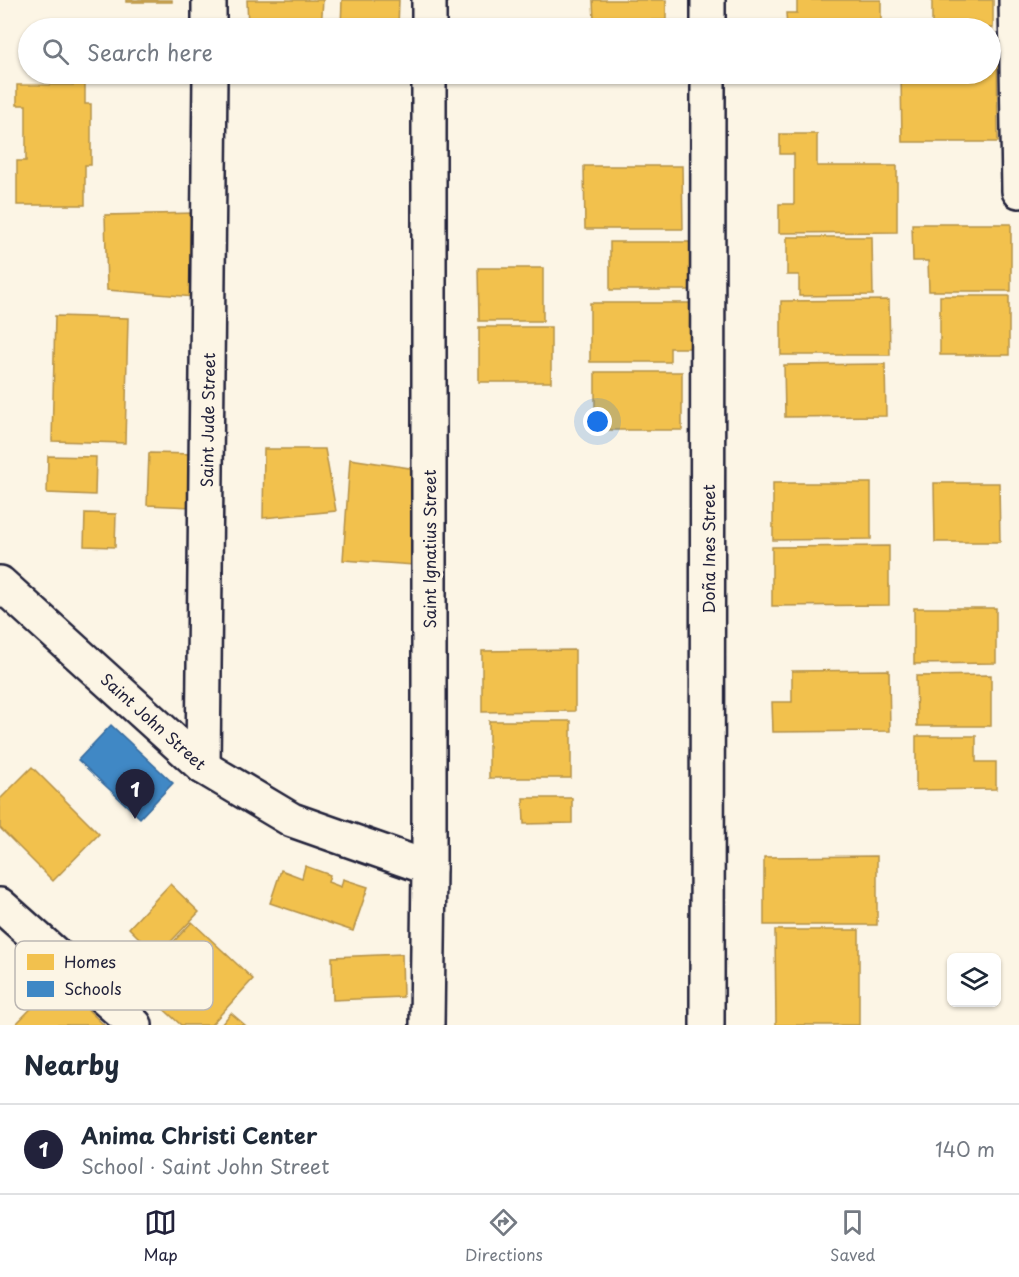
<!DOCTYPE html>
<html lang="en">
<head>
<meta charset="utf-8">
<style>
  body { margin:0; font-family:"Playpen Sans",sans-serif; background:#f6f6f7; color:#1f2937 }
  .controls { position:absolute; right:18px; bottom:18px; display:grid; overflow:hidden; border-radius:9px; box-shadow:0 2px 4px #0004 }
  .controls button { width:54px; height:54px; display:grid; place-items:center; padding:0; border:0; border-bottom:2px solid #e0e1e3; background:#fff; color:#1f2937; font:30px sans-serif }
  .you { position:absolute; left:598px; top:422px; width:21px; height:21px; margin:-15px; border:4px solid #fff; border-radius:50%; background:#1a73e8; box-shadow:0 0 0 9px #1a73e833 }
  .badge { display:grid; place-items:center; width:39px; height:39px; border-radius:50%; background:#22223b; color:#fff; font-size:20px; font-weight:700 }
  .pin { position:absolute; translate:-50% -50px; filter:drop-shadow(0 2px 3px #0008) }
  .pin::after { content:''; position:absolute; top:32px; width:21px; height:18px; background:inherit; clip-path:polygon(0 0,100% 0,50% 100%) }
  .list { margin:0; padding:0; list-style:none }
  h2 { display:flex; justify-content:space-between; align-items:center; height:78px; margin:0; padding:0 24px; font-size:26px }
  h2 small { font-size:20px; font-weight:400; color:#747a83 }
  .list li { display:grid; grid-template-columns:39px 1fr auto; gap:18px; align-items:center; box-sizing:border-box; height:90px; padding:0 24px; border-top:2px solid #e0e1e3 }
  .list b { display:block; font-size:22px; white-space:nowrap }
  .list p { margin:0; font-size:20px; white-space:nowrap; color:#747a83 }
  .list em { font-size:20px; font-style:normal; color:#747a83 }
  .icon { flex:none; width:33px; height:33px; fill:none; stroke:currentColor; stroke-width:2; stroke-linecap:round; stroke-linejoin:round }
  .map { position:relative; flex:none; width:1019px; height:1025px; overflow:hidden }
  .search { position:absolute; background:#fff; box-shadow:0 2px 4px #0004; left:18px; right:18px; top:18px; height:66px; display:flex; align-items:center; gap:15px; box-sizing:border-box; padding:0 21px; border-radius:33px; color:#747a83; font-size:22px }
  .sheet { height:168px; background:#fff }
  nav { display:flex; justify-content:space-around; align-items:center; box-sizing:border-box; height:84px; border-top:2px solid #e0e1e3; background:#fff; font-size:16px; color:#747a83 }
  nav a { display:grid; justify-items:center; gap:3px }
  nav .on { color:#22223b }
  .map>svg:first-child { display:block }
</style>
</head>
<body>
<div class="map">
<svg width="1019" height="1025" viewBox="0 0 1019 1025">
  <rect width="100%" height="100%" fill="#fcf5e5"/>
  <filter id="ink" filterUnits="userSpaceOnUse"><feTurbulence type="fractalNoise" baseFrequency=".0167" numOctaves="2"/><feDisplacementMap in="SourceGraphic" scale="12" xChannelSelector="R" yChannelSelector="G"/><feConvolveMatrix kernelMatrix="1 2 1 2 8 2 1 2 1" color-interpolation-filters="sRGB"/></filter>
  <g filter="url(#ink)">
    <g fill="#f2c14e" stroke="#b49148" stroke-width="1.5">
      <rect x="126" y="0" width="46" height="2"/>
      <polygon points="247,0 323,0 321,28 248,28"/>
      <polygon points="342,0 399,0 398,28 341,28"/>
      <polygon points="593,0 666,0 666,20 594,21"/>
      <polygon points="797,0 881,0 881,28 787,28 786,13 797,13"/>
      <rect x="932" y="0" width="61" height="28"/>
      <polygon points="990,44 997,44 998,142 902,142 901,74 990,74"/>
      <polygon points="17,85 85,85 85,104 91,104 91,165 85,165 85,205 17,205 17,161 26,161 26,105 17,105"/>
      <polygon points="780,134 817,134 817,166 897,166 897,232 779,233 779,204 794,204 794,154 780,154"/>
      <polygon points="584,166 682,166 683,229 585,229"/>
      <polygon points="195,213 195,297 107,290 105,215"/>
      <polygon points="912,224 1011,224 1011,291 929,291 928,261 913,261"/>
      <polygon points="787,237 872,237 873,295 799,296 799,275 787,275"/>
      <rect x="610" y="242" width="83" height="48"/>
      <polygon points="478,268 543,268 543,321 479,321"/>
      <rect x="940" y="296" width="69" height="59"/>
      <polygon points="889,300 890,355 781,355 781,301"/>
      <polygon points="590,303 692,303 692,348 670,348 670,362 590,362"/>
      <polygon points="55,316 128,318 125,443 52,441"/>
      <rect x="479" y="327" width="72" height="55"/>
      <polygon points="885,364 886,416 785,417 784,365"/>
      <rect x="595" y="372" width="87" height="58"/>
      <polygon points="264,449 325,449 336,511 263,518"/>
      <polygon points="149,453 195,454 192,507 147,505"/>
      <polygon points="48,456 96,457 95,495 47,493"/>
      <polygon points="350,459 416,469 414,565 343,560"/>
      <polygon points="773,483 871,483 871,539 773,540"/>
      <polygon points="934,483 999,483 1000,542 935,542"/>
      <polygon points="85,513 116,514 115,547 84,546"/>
      <polygon points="889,546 889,605 772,606 772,547"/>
      <polygon points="914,608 996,608 996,663 914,664"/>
      <polygon points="575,650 575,711 482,712 482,651"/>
      <polygon points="889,670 890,731 773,732 772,702 792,702 792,671"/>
      <polygon points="991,675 991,726 917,726 916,676"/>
      <rect x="489" y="721" width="82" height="57"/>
      <polygon points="916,736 976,736 976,762 996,762 996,789 916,790"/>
      <polygon points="32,767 99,834 53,881 0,828 0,799"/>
      <polygon points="523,798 572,798 572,823 524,824"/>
      <polygon points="877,856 877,925 764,925 764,857"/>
      <polygon points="305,866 330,875 328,882 341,887 343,879 368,887 353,931 270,903 281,870 302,878"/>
      <polygon points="170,884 199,912 157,956 129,928"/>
      <polygon points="192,922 253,979 211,1025 181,1025 135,983"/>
      <polygon points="775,930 859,930 859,1025 776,1025"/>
      <polygon points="402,954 403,997 333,1000 332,957"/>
      <polygon points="58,981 104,1025 15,1025"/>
      <polygon points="231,1013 245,1025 221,1025"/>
    </g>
    <polygon fill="#3f88c5" stroke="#36699c" stroke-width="1.5" points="111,725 173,783 140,818 78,760"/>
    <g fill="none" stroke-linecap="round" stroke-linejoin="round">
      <defs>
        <g id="minor">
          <polyline points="209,0 209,28"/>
          <polyline points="429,0 429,28"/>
          <polyline points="1016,0 1019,191"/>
          <polyline points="708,28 708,0"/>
          <polyline points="0,583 203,767 292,820 429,868"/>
          <polyline points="203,767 210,74"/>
          <polyline points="0,905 135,1025"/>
          <polyline points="427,1025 429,868 429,74"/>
          <polyline points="707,1025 708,74"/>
        </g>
      </defs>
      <use href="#minor" stroke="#22223b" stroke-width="38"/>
      <use href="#minor" stroke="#fcf5e5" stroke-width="33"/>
    </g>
  </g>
  <g text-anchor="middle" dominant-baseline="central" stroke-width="6" stroke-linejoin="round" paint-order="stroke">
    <g font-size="16" fill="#22223b" stroke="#fcf5e5">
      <text transform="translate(207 420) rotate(-89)">Saint Jude Street</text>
      <text transform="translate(429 549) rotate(-90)">Saint Ignatius Street</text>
      <text transform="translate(708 549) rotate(-90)">Doña Ines Street</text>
      <text transform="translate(154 721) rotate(42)">Saint John Street</text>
    </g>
  </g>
  <rect x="15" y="941" width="198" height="69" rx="9" fill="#fcf5e5" stroke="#bbb6b2" stroke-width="1.5"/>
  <rect x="27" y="954" width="27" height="16" fill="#f2c14e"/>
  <rect x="27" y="981" width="27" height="16" fill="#3f88c5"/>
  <g font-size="16" fill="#22223b">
    <text x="64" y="968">Homes</text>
    <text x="64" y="995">Schools</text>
  </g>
</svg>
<div class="controls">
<button><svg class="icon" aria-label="layers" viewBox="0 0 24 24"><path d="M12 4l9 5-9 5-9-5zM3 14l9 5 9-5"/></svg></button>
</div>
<div class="you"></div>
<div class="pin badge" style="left:135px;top:819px">1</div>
<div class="search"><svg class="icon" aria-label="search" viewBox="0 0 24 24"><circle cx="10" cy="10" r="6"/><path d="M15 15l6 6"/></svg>Search here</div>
</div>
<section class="sheet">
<h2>Nearby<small></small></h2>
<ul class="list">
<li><span class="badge">1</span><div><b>Anima Christi Center</b><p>School · Saint John Street</p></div><em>140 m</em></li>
</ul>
</section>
<nav>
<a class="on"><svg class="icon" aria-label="map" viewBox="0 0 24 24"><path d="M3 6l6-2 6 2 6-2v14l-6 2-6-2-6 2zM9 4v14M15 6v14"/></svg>Map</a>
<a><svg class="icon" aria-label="directions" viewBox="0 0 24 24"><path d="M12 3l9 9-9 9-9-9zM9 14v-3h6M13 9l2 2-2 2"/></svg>Directions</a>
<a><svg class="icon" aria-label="saved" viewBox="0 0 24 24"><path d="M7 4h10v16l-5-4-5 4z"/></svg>Saved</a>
</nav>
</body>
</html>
